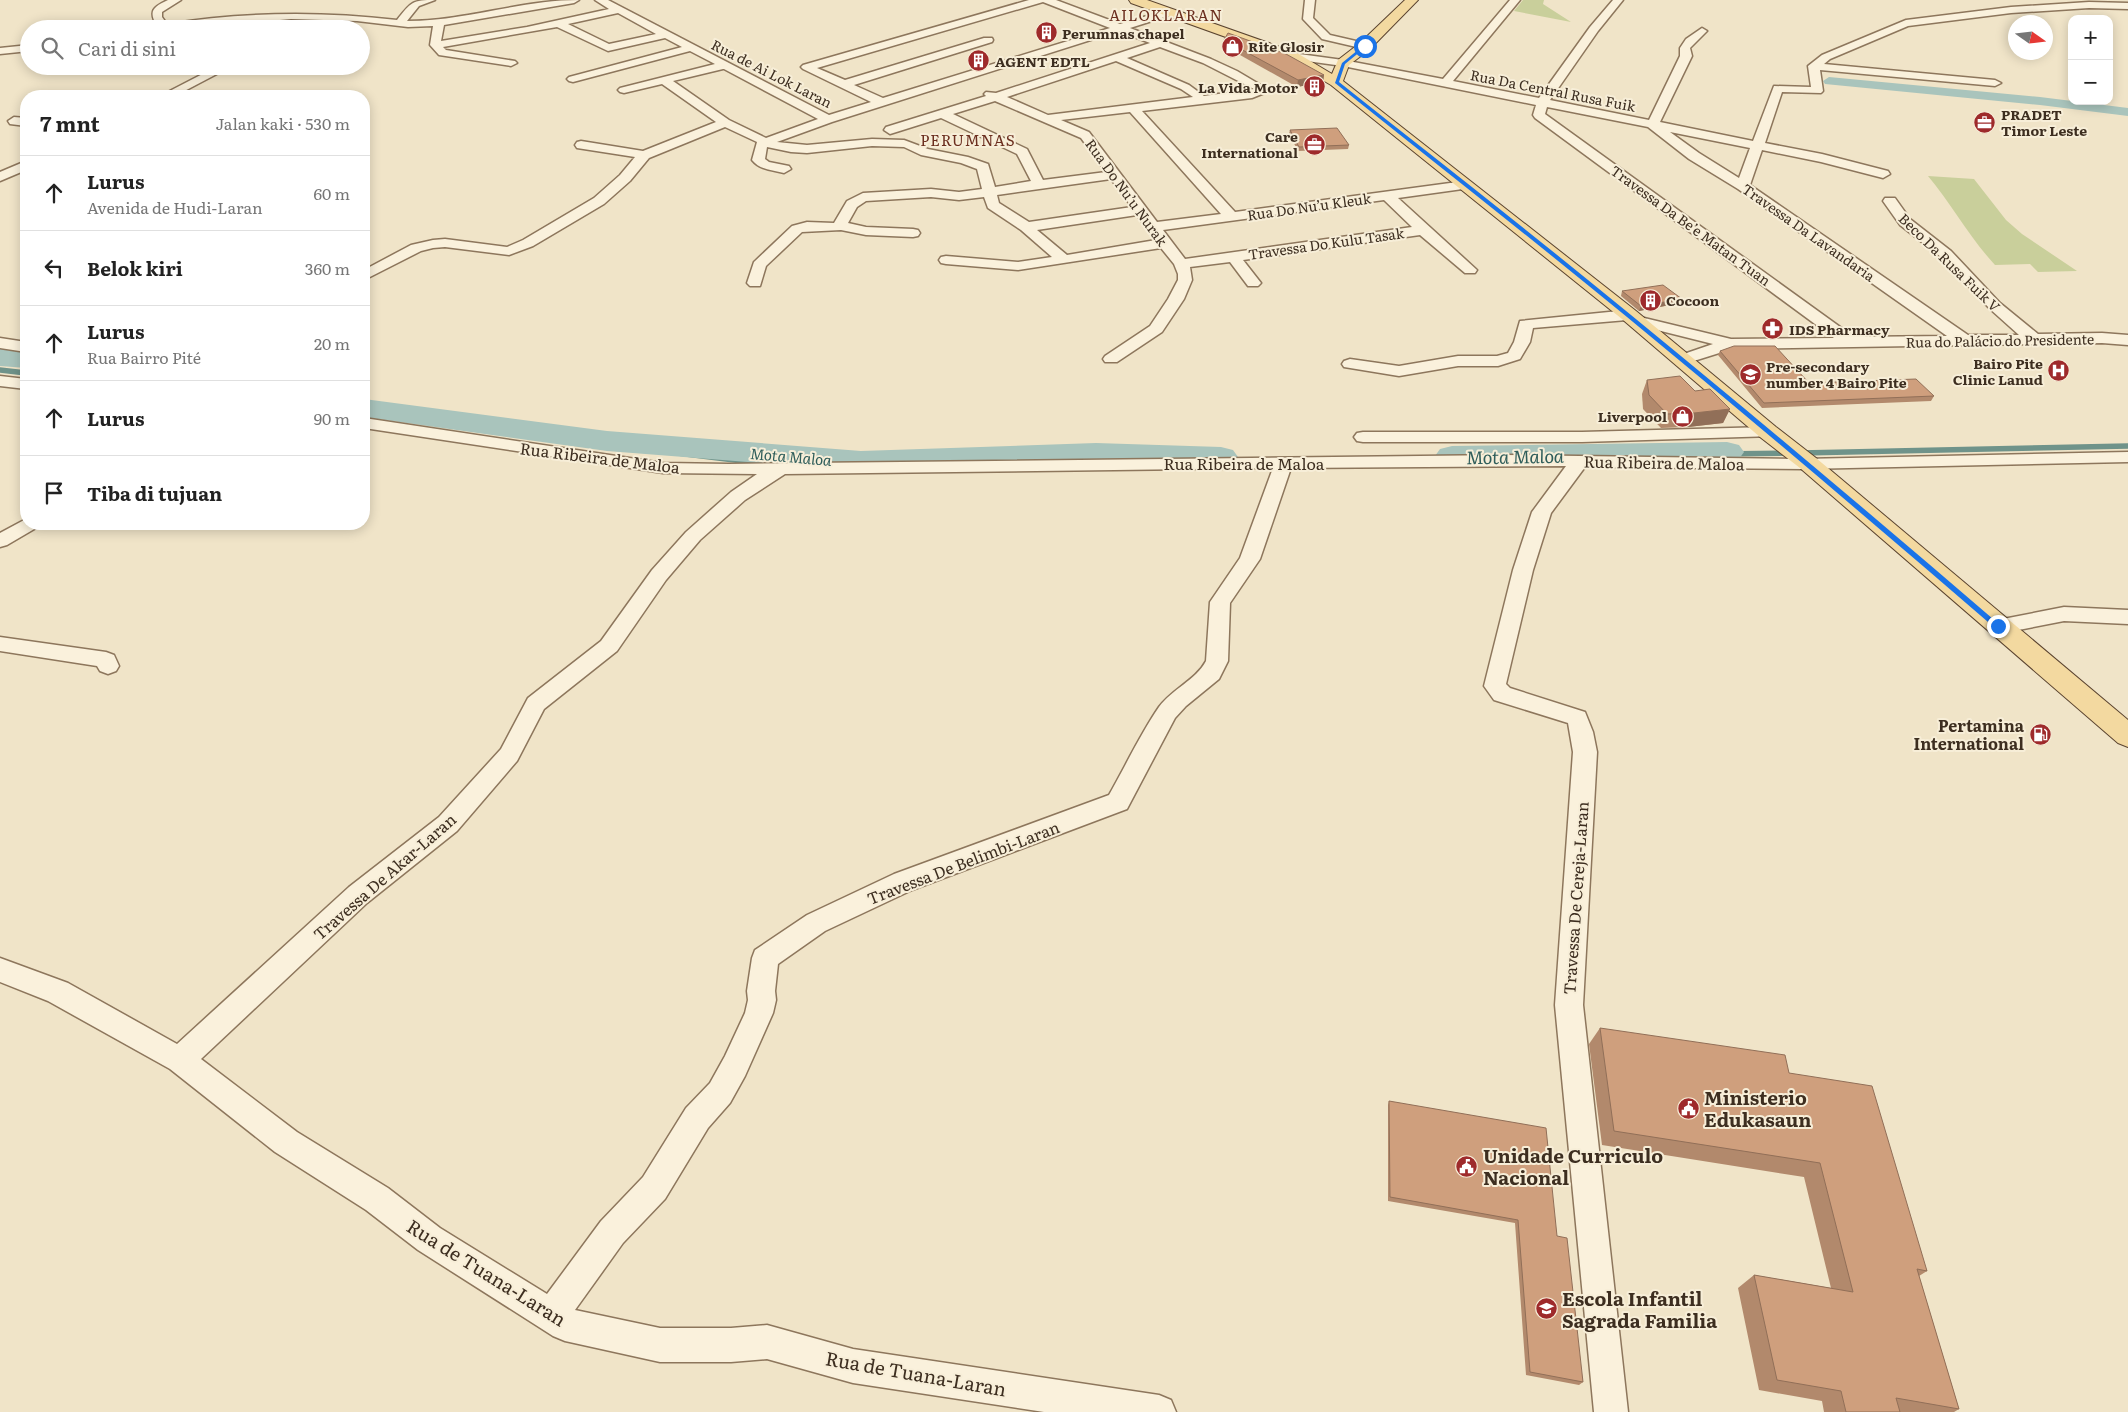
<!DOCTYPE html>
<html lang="id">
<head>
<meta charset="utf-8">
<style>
  body { margin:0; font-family:Literata,serif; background:#f2f2f2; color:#222 }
  .controls { position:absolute; right:15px; top:15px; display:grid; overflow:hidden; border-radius:10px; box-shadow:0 2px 12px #0003 }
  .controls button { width:45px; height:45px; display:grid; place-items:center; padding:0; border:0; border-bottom:1px solid #e0e0e0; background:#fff; color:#222; font:25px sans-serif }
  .compass { position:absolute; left:2008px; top:15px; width:45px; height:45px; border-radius:50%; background:#fff; box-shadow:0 2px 12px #0003; rotate:104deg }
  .stop { position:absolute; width:15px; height:15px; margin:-11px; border:4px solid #1a73e8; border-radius:50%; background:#fff }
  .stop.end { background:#1a73e8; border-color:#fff; box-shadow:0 1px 5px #0008 }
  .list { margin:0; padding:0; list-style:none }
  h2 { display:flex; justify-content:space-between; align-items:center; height:65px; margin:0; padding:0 20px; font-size:21px }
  h2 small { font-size:16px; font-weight:400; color:#767676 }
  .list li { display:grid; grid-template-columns:32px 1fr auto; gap:15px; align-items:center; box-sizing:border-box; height:75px; padding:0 20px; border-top:1px solid #e0e0e0 }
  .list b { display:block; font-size:19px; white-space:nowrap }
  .list p { margin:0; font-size:16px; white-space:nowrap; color:#767676 }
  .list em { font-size:16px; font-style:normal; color:#767676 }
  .icon { flex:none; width:28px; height:28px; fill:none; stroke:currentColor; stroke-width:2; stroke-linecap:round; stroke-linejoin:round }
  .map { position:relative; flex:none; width:2128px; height:1412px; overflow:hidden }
  .search { position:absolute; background:#fff; box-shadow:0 2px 12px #0003; left:20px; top:20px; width:350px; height:55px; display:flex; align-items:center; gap:12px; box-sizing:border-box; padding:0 18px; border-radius:28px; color:#767676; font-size:19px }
  .panel { position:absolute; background:#fff; box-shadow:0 2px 12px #0003; left:20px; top:90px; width:350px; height:440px; border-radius:20px }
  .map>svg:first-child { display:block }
</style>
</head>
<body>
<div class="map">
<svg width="2128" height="1412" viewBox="0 0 2128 1412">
  <rect width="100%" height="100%" fill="#f0e4c8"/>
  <g fill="#c9cf9b">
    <polygon points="1523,0 1544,0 1543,4 1571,22 1514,11"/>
    <path d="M1928,176L1974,179L2006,220L2022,234L2077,271L2038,272L2030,264L1995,265C1970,238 1952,205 1928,176Z"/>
  </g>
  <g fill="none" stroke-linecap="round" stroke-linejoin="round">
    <g stroke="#6f938a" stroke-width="5.5">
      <polyline points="0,370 26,373"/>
      <polyline points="364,414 775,465"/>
      <polyline points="1801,453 2128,446"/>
      <polyline points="1556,456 1790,453"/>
    </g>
    <polygon fill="#a9c4bc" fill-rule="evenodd" points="1829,77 2040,97 2128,108 2128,116 2040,105 1825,84 1823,81"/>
    <g fill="#a9c4bc" fill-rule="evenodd">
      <polygon points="0,348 26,350 26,368 0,366"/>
      <polygon points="364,399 607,431 861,451 1096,443 1221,447 1233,450 1238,457 1233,464 1221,467 1096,463 861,471 607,451 364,417"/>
      <polygon points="1727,442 1739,445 1744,452 1739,459 1727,462 1452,466 1440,463 1435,456 1440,449 1452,446"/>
    </g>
    <defs>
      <g id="minor">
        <path d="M168,0H181L162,12V17L167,24C243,12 321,11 397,20C411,2 412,0 435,0L419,6L407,21C465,21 521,0 579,0L574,3L444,25L441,41L527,27L609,9L595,0H608L829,115L871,102L803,69L801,67L803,65L1029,0H1056L1120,24L1167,10L1171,11L1172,13L1171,15L1130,28L1211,59L1237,71L1269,90L1267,92L1252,98L1142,111L1235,212L1465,181L1472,185L1470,188L1398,198L1477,270L1475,273H1465L1420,235L1243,260L1261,283L1258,286H1248L1230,262L1190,267L1192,280L1184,299L1162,332L1117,362H1105L1103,359L1105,356L1150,326L1168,299L1178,280V274L1174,264L1161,248L1018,270L946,264L941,263L939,260L941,257L946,256L1018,262L1052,257L1021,230L988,208L984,197L959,200L931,197L866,201L857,207L848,223L866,227L913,229L918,230L920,233L918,236L913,237L866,235L841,230L802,232L766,266L760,286H750L747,283L754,262L792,226L807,222L834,223L847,201L863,193L931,189L959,192L982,189L977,169L961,163L921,155L904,147L872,146L807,153L791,152L767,147L765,159L769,162L789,166L791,169L784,173C772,170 760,170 752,160L757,142L725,127L649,158L630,181L604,204L533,246L509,255L445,247L433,248L421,251L364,280V270L411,245L433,240L445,239L507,247L523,240L594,198L620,175L635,157L577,148L575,145L577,142L581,141L643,151L716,122L662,84L624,93L620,92L618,90L620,88L715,64L690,51L573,82L569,81L567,79L569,77L682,47L665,38L608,51L557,27L443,47L446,50L515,61L517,63L511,66L439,55L430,45L433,26L408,27L357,21L291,19L177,29H152L157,26C148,11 153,7 168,0ZM1043,2L1110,28L883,98L854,85L992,42L993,40L992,38H984L845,80L817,68ZM618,13L656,34L609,44L568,24ZM1119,31L1150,43L996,93L986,92L984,94L986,96L886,127L884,130L890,134L941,118L1017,154L1031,181L995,187L988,164L968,157L928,149L904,140L872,139L807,145L777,142L832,122ZM1160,47L1203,63L1254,89L1204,96L1189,85L1127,58ZM1116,61L1181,89L1193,97L1048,115L1007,97ZM723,69H724L818,119L766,138L729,120L673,81ZM995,101L1081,138L1106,172L1043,180L1027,149L953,114ZM1130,112L1221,214L1157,222L1089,132L1061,120ZM1111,179L1132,207L1029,222L999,203L997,195ZM1384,200L1412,227L1185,259L1163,230ZM1137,215L1156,240L1067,255L1037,230Z"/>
        <polygon points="1305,0 1315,0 1313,18 1330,35 1369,44 1370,46 1369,48 1365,49 1322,39 1303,19"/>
        <path d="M1510,0H1520L1453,81L1539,98L1590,27L1613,0H1623L1598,31L1550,100L1649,120L1680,56V48L1686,39L1702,28L1707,31L1690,48L1692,56L1660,122L1753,141L1774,86L1811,87L1808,66L1822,55L1906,20L2011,7L2089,2L2128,3V9L2089,8L2011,13L1908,26L1830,59L1824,64L1995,80L2001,83L1995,86L1820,70L1823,91L1821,93L1782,92L1765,143L1822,154L1888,171L1890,174L1883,178L1821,162L1762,150L1750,185L1968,335H2019L1990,309L1941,257L1900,225L1883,201L1885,198H1895L1910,219L1951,251L2000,303L2038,334L2102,333L2128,335V345L2102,343L1732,349L1681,365L1675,363L1673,360L1675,357L1713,344L1629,323L1627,320L1533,328L1530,342L1520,359L1498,366H1458L1399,376L1344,367L1342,364L1344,361L1350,359L1399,366L1458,356H1497L1508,353L1514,342L1520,321L1629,310L1635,312L1636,316L1731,339L1834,338L1535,118L1533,115L1536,105L1343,66L1292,59L1286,56L1292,53L1343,60L1443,79ZM1547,107L1648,127L1689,159L1738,189L1947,336L1854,337L1545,114ZM1670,132L1750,148L1739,178L1699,153Z"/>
        <polygon points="29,45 29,51 0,54 0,48"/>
        <polygon points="218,66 232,66 175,96 160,96"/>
        <polygon points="14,117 26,118 26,126 10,124 8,121"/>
        <polygon points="26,161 26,170 0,181 0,172"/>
        <polygon points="0,338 26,342 26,352 0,348"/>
        <polygon points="0,376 26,379 26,389 0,386"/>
        <path d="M364,418L663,463L729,464L1506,455L1803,459L2128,452V462L1803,469L1585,467L1551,513L1533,570L1506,684L1510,688L1585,712L1593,732L1597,752L1583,1005L1628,1412H1594L1555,1005L1573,752L1568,723L1494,700L1484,686L1513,570L1532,512L1566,466L1291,468L1260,559L1230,603L1228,661L1219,679L1186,706L1175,718L1127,809L912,890L825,931L778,964L775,991L776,1000L773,1013L745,1076L730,1103L708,1128L665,1199L623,1243L575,1310L660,1328H731L767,1325L853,1349L1159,1395L1171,1400L1176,1412H1044L853,1383L767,1359L731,1362H660L565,1341L553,1336L418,1250L366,1210L275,1152L170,1069L48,1001L0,982V958L68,983L177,1044L349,887L439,817L501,749L528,698L601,641L652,570L686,532L731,492L757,474L663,473L364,428ZM1273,468L1240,558L1210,602L1206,661C1196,680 1172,689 1159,707C1141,733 1125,767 1109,795L894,874L807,915L755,950L752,958L747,991L748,1000L745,1013L725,1056L710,1083L686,1108L643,1177L601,1221L547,1294L440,1228L388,1188L297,1132L201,1059L367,903L457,831L517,761L544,709L617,651L666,580L700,540L745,500L785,474Z"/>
        <polygon points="1768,427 1774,428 1777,432 1774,436 1582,442 1363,442 1357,441 1354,437 1357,433 1363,432 1582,432"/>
        <polygon points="26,519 26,524 38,524 36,528 7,545 0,547 0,533"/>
        <polygon points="2064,607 2128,610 2128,624 2064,621 1998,634 1991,632 1987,627 1991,622 1998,620"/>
        <polygon points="0,637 106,652 114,655 119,666 116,671 108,674 100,671 97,666 0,651"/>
      </g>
      <polygon id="major" points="1129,0 1147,0 1297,53 1332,74 1338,60 1360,43 1405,0 1418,0 1370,49 1349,65 1343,81 1636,311 1776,427 1816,458 2128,720 2128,747 2118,743 1800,468 1760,437 1622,319 1331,85 1287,59 1131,3"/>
    </defs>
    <use href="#minor" stroke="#8d765c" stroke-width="3"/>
    <use href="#major" stroke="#5b4430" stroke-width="2"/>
    <use href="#minor" fill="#faf1dc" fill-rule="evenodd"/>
    <use href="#major" fill="#f3d9a0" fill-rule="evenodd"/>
  </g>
  <g fill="#b2896c">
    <polygon points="1224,40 1324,75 1323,82 1297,87 1224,46"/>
    <polygon points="1290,130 1349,145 1348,149 1298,151 1289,134"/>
    <polygon points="1622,291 1682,299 1680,303 1639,311 1621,296"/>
    <polygon points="1720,351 1809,383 1934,396 1931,401 1762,408 1718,355"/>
    <polygon points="1647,380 1695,391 1730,409 1723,423 1688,427 1661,428 1643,409 1642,394"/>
    <polygon points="1600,1028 1789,1073 1927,1271 1919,1276 1959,1409 1954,1412 1824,1412 1822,1401 1759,1390 1738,1288 1754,1275 1831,1288 1804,1177 1602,1145 1589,1044"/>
    <polygon points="1389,1101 1557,1236 1583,1382 1579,1385 1526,1375 1515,1223 1388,1201 1388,1105"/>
  </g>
  <g fill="#916f58">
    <polygon points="1324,75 1323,82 1297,87 1298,80"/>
    <polygon points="1682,299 1680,303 1639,311 1641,306"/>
    <polygon points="1730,409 1723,423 1688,427 1694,413"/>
  </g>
  <g fill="#cf9f7d" stroke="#916f58">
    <polygon points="1228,33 1286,54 1324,75 1298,80 1224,40"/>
    <polygon points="1337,128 1349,145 1299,147 1290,130"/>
    <polygon points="1663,285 1682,299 1641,306 1622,291"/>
    <polygon points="1734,346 1775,346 1809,383 1916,379 1934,396 1764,403 1720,351"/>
    <polygon points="1680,376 1695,391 1710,389 1730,409 1694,413 1667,414 1649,395 1647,380"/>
    <polygon points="1600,1028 1785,1055 1789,1073 1872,1086 1927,1271 1917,1269 1959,1409 1896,1398 1900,1412 1846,1412 1841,1391 1777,1380 1754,1275 1853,1292 1820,1163 1614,1131"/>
    <polygon points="1389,1101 1546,1128 1557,1236 1567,1238 1583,1382 1530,1372 1518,1220 1390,1197"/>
  </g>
  <path fill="#1a73e8" d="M1364,45L1367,46L1345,64L1339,82C1436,159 1535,236 1631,315C1756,417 1878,520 2000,625V628H1995C1873,523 1751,419 1627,317C1531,238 1432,161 1335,83L1342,63Z"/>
  <defs>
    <symbol id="building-disc" viewBox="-11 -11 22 22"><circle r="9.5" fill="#9e2a2b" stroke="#f7eed8"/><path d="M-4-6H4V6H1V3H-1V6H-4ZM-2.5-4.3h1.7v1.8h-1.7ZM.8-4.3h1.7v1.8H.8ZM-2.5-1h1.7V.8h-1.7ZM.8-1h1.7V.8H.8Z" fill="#fff"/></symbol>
    <symbol id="shop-disc" viewBox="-11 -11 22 22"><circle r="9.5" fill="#9e2a2b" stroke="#f7eed8"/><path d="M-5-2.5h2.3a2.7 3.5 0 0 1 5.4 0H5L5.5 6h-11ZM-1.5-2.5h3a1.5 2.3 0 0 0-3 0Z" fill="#fff"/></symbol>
    <symbol id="office-disc" viewBox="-11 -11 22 22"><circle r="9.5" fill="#9e2a2b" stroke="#f7eed8"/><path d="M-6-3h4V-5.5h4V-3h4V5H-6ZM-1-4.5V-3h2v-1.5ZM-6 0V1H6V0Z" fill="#fff"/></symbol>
    <symbol id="pharmacy-disc" viewBox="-11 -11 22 22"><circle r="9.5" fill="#9e2a2b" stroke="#f7eed8"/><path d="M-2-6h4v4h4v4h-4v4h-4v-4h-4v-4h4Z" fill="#fff"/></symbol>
    <symbol id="hospital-disc" viewBox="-11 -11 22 22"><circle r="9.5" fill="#9e2a2b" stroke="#f7eed8"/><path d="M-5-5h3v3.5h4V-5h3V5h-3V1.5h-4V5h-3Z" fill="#fff"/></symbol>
    <symbol id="school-disc" viewBox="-11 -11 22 22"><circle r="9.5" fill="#9e2a2b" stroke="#f7eed8"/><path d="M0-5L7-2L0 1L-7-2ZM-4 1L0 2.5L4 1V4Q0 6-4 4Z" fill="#fff"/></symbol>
    <symbol id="fuel-disc" viewBox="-11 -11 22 22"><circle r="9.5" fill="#9e2a2b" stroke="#f7eed8"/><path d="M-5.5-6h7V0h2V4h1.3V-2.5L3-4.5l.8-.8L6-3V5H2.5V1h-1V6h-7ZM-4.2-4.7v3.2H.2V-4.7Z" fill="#fff"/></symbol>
    <symbol id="civic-disc" viewBox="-11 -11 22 22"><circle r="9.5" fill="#9e2a2b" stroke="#f7eed8"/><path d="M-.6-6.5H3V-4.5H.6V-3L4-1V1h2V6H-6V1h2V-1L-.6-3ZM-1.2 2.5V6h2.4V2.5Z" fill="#fff"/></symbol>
  </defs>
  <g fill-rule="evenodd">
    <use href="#building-disc" x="1034" y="20" width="25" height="25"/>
    <use href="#shop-disc" x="1220" y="34" width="25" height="25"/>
    <use href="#building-disc" x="966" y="48" width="25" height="25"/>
    <use href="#building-disc" x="1302" y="74" width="25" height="25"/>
    <use href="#office-disc" x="1972" y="110" width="25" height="25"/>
    <use href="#office-disc" x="1302" y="132" width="25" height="25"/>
    <use href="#building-disc" x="1638" y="288" width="25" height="25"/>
    <use href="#pharmacy-disc" x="1760" y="316" width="25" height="25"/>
    <use href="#hospital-disc" x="2046" y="358" width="25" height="25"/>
    <use href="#school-disc" x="1738" y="362" width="25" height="25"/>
    <use href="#shop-disc" x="1670" y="404" width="25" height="25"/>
    <use href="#fuel-disc" x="2028" y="722" width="25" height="25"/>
    <use href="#civic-disc" x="1676" y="1096" width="25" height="25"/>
    <use href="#civic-disc" x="1454" y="1154" width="25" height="25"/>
    <use href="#school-disc" x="1534" y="1296" width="25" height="25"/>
  </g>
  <g text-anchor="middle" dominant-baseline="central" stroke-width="4" stroke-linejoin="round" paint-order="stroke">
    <g font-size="14" font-weight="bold" fill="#3d2e20" stroke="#f7eed8" text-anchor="start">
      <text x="1062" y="33">Perumnas chapel</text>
      <text x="1248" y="46">Rite Glosir</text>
      <text x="995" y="61">AGENT EDTL</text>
      <text x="1298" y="87" text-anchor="end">La Vida Motor</text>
      <text x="2001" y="114">PRADET<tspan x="2001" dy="16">Timor Leste</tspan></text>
      <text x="1298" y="136" text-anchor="end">Care<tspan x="1298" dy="16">International</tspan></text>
      <text x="1666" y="300">Cocoon</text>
      <text x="1789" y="329">IDS Pharmacy</text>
      <text x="2043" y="363" text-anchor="end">Bairo Pite<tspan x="2043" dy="16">Clinic Lanud</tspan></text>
      <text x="1766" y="366">Pre-secondary<tspan x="1766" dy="16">number 4 Bairo Pite</tspan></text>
      <text x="1667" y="416" text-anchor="end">Liverpool</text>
    </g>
    <g font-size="14" fill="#3d2e20" stroke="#f7eed8">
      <text transform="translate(772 73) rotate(27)">Rua de Ai Lok Laran</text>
      <text transform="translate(1553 90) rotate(11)">Rua Da Central Rusa Fuik</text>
      <text transform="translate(1127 192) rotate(54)">Rua Do Nu’u Nurak</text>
      <text transform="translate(1309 206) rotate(-8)">Rua Do Nu’u Kleuk</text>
      <text transform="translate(1691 225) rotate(36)">Travessa Da Be’e Matan Tuan</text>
      <text transform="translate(1809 232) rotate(35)">Travessa Da Lavandaria</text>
      <text transform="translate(1326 243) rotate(-8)">Travessa Do Kulu Tasak</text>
      <text transform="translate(1950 262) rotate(44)">Beco Da Rusa Fuik V</text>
      <text transform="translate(2000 340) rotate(-1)">Rua do Palácio do Presidente</text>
    </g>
    <g font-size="15" letter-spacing="1" fill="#6b2e1e" stroke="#f7eed8">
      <text x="1166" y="14">AILOKLARAN</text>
      <text x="968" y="139">PERUMNAS</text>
    </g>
    <g font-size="15" font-style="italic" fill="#2f5d5a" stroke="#f7eed8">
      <text transform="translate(791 456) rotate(5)">Mota Maloa</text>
    </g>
    <g font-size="16" fill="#3d2e20" stroke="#f7eed8">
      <text transform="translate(600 457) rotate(7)">Rua Ribeira de Maloa</text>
      <text transform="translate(1664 462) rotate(1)">Rua Ribeira de Maloa</text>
      <text x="1244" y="463">Rua Ribeira de Maloa</text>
      <text transform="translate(963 862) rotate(-21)">Travessa De Belimbi-Laran</text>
      <text transform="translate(384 876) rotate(-41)">Travessa De Akar-Laran</text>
      <text transform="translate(1575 898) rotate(-86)">Travessa De Cereja-Laran</text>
    </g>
    <g font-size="16" font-weight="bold" fill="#3d2e20" stroke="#f7eed8" text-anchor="end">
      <text x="2024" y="725">Pertamina<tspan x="2024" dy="18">International</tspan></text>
    </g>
    <g font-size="18" font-style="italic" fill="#2f5d5a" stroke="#f7eed8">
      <text transform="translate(1515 456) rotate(-1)">Mota Maloa</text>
    </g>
    <g font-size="19" font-weight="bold" fill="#3d2e20" stroke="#f7eed8" text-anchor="start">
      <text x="1704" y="1097">Ministerio<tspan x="1704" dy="22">Edukasaun</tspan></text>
      <text x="1483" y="1155">Unidade Curriculo<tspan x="1483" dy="22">Nacional</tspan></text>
      <text x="1562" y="1298">Escola Infantil<tspan x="1562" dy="22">Sagrada Familia</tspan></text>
    </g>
    <g font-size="19" fill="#3d2e20" stroke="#f7eed8">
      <text transform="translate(487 1272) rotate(32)">Rua de Tuana-Laran</text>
      <text transform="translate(916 1373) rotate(10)">Rua de Tuana-Laran</text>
    </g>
  </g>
</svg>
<div class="controls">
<button>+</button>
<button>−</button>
</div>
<svg class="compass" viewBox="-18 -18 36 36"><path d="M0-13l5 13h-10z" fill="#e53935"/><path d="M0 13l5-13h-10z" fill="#767676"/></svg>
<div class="stop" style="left:1365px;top:46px"></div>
<div class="stop end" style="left:1998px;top:626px"></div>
<div class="search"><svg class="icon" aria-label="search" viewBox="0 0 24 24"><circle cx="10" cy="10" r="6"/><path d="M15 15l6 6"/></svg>Cari di sini</div>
<section class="panel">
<h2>7 mnt<small>Jalan kaki · 530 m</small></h2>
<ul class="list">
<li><svg class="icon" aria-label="ahead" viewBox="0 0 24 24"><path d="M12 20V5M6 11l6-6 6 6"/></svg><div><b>Lurus</b><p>Avenida de Hudi-Laran</p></div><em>60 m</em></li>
<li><svg class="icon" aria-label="left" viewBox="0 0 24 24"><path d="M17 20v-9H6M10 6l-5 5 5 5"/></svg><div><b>Belok kiri</b></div><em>360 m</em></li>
<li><svg class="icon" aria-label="ahead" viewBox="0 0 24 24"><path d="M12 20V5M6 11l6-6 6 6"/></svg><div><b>Lurus</b><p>Rua Bairro Pité</p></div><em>20 m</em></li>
<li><svg class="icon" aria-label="ahead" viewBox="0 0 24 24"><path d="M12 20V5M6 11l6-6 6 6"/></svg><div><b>Lurus</b></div><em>90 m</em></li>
<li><svg class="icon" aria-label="arrive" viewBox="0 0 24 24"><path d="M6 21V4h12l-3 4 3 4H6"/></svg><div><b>Tiba di tujuan</b></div></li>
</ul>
</section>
</div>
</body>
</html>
